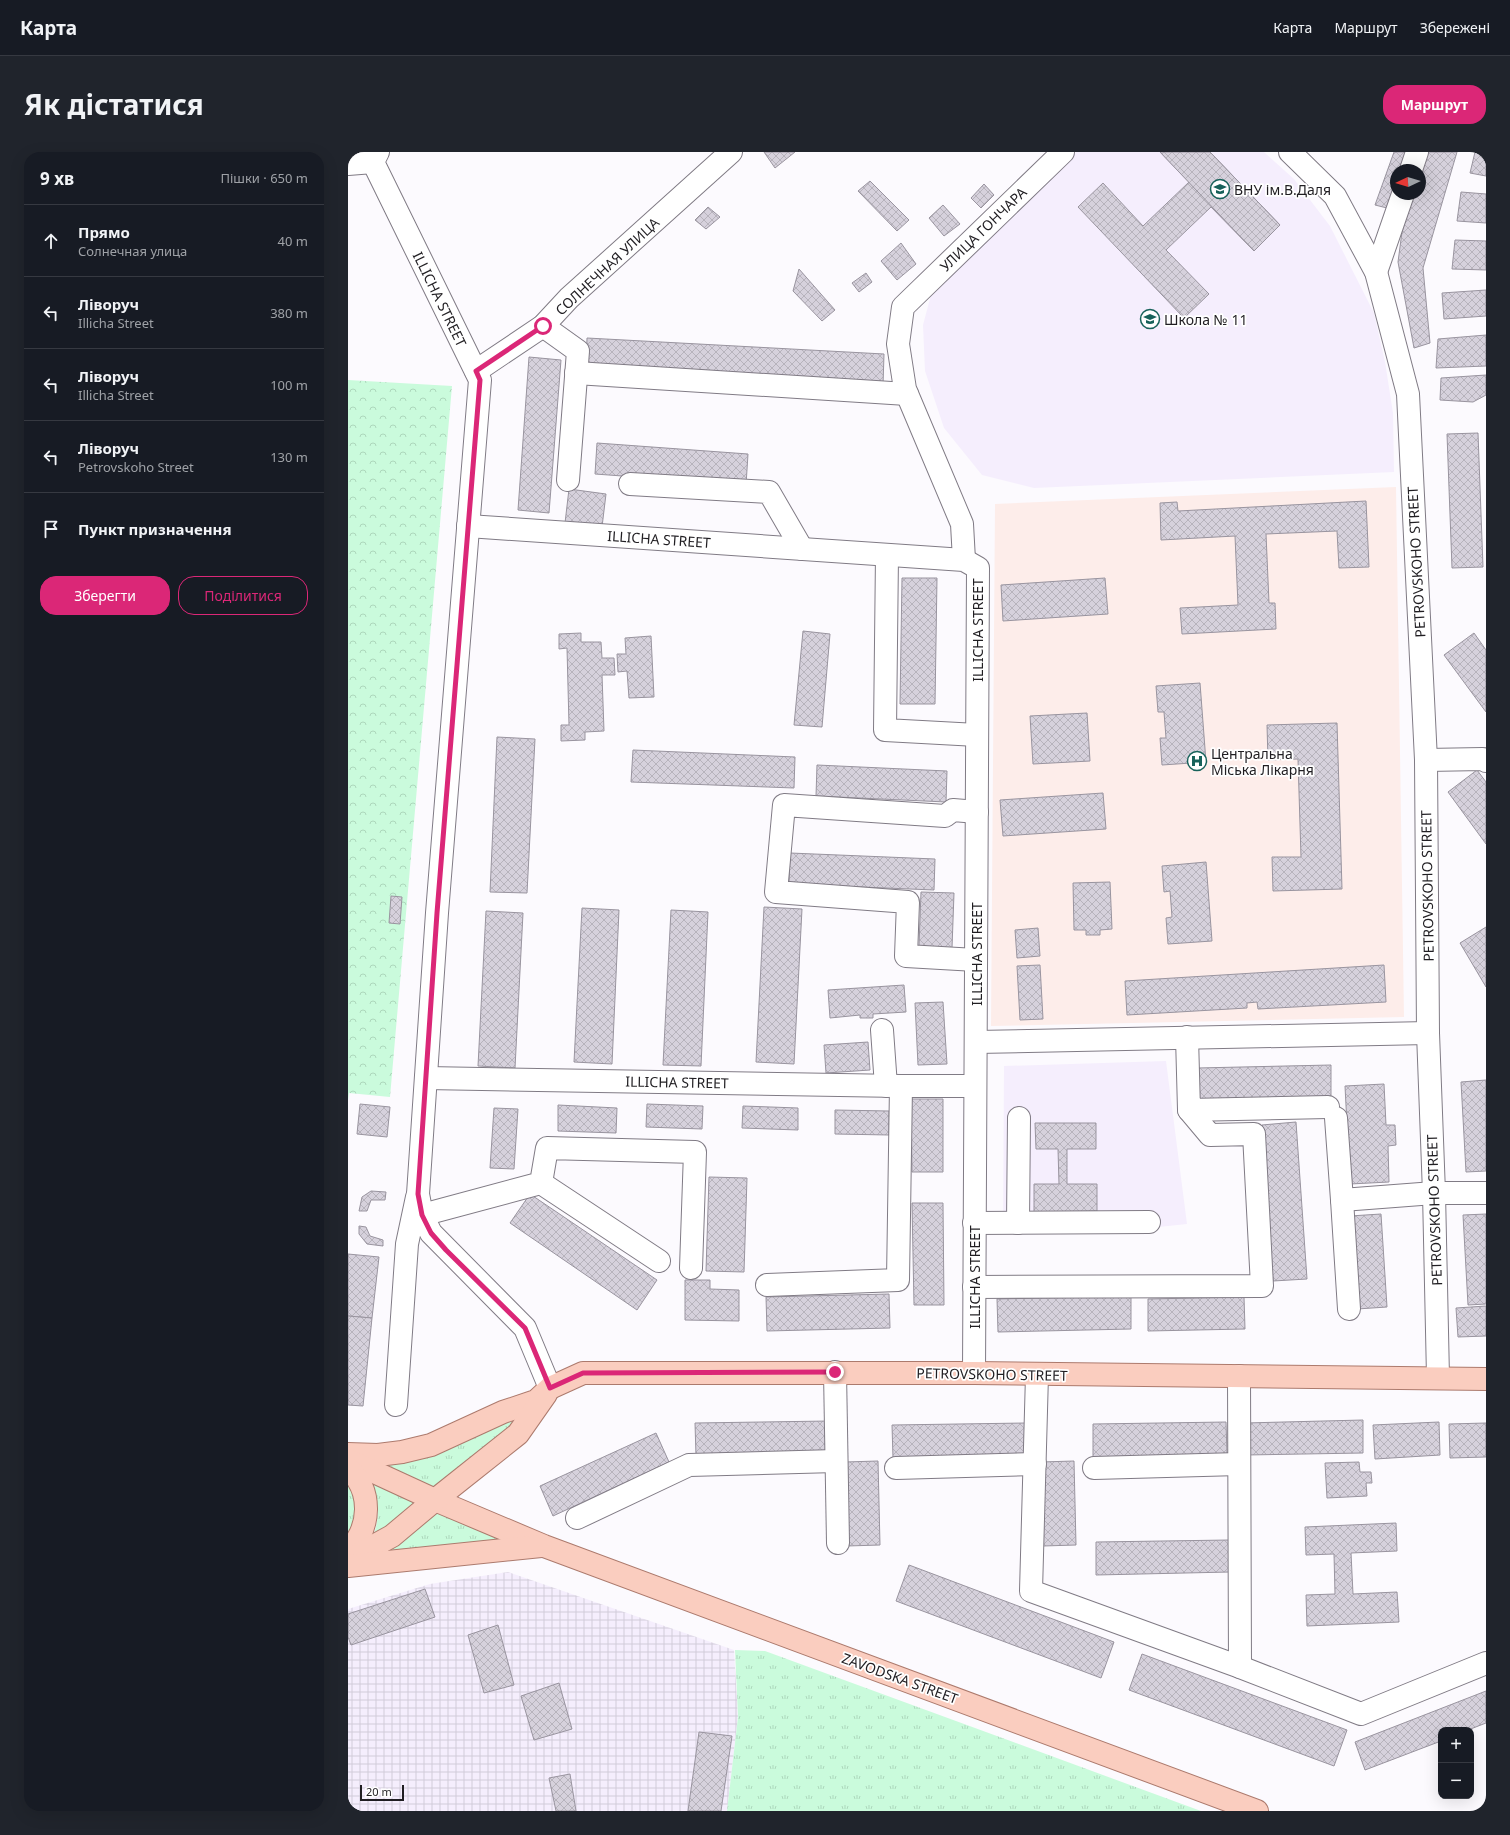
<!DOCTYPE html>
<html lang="uk">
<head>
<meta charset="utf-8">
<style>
  body { margin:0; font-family:"Noto Sans",sans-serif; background:#20242c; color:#f1f3f6 }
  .controls { position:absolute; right:12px; bottom:12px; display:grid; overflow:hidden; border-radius:8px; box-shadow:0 4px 16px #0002 }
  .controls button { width:36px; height:36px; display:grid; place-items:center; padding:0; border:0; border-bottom:1px solid #363941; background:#171b24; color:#f1f3f6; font:20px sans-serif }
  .compass { position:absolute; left:1042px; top:12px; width:36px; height:36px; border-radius:50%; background:#171b24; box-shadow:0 4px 16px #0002; rotate:266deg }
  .scale { position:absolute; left:12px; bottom:10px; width:44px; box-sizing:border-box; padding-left:4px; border:2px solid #201e22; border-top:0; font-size:11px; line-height:14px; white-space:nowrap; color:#201e22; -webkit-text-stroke:3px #fff; paint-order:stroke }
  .stop { position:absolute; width:12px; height:12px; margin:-9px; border:3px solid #db2777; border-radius:50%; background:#fff }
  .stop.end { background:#db2777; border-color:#fff; box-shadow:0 1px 4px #0008 }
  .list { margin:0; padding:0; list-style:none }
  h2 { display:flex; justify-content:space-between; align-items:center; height:52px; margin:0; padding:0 16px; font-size:17px }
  h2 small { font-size:13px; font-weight:400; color:#9ea1a6 }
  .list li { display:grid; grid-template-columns:26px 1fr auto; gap:12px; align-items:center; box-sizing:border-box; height:72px; padding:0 16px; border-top:1px solid #363941 }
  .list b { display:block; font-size:15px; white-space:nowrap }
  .list p { margin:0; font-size:13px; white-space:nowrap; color:#9ea1a6 }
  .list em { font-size:13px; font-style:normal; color:#9ea1a6 }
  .actions { display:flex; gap:8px; padding:12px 16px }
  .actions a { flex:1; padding:9px 0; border:1px solid #db2777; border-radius:16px; text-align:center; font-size:14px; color:#db2777 }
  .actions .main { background:#db2777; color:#fff }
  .icon { flex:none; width:22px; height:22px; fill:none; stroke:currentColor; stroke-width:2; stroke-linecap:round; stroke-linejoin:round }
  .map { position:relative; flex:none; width:1138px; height:1659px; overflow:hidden; border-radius:16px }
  header { display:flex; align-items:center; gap:24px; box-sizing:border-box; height:56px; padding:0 20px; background:#171b24; border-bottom:1px solid #363941 }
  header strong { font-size:19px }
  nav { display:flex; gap:22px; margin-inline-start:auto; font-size:14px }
  .intro { display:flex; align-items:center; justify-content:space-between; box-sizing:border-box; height:96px; padding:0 24px }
  h1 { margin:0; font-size:28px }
  .button { padding:10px 18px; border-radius:16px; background:#db2777; color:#fff; font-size:14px; font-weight:700 }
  main { display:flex; gap:24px; padding:0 24px }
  aside { flex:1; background:#171b24; border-radius:16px; box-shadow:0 4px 16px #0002 }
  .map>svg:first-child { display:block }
</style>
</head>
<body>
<header>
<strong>Карта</strong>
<nav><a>Карта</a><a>Маршрут</a><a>Збережені</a></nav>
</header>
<div class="intro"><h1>Як дістатися</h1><a class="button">Маршрут</a></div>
<main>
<aside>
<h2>9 хв<small>Пішки · 650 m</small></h2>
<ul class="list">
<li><svg class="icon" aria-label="ahead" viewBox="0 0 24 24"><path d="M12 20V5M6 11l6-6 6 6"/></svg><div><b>Прямо</b><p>Солнечная улица</p></div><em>40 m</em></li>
<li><svg class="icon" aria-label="left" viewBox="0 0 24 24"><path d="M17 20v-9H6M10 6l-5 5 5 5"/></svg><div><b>Ліворуч</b><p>Illicha Street</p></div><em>380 m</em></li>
<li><svg class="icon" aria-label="left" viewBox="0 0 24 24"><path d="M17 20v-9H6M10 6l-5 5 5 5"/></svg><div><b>Ліворуч</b><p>Illicha Street</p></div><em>100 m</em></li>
<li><svg class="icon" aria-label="left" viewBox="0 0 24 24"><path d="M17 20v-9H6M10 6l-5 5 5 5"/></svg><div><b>Ліворуч</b><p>Petrovskoho Street</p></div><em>130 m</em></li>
<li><svg class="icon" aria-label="arrive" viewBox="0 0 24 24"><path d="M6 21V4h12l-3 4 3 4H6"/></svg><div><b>Пункт призначення</b></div></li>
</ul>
<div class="actions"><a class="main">Зберегти</a><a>Поділитися</a></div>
</aside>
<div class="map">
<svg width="1138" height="1659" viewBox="0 0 1138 1659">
  <defs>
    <pattern id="industrial-grid" width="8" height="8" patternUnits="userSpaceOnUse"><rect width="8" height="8" fill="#f5eefd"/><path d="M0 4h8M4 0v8" fill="none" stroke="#d2ccd9"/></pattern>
    <pattern id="grass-tufts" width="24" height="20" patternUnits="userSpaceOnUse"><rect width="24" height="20" fill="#cafbdc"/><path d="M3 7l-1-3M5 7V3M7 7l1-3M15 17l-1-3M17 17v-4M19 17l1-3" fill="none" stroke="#add7bc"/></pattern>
    <pattern id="park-crowns" width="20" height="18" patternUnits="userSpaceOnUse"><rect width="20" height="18" fill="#cafbdc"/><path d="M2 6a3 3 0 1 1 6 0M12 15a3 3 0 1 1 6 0" fill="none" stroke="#add7bc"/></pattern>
    <pattern id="building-cross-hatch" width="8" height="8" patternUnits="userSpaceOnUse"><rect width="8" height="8" fill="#d6d1dc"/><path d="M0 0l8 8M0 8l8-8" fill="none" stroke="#b7b3bc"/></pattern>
  </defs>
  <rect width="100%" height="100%" fill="#fcfafe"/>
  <polygon fill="url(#industrial-grid)" points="160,1420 386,1498 390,1565 379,1659 0,1659 0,1457 82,1432"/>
  <g fill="#f5eefd">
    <polygon points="728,0 916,0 946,27 982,74 1026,161 1037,210 1045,261 1046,320 686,336 634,323 596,276 577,219 575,173 584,139"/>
    <polygon points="818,909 839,1072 801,1076 792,1080 655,1082 656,914"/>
  </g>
  <polygon fill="#fdedea" points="1048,335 1056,865 643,874 647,352"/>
  <g fill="url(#grass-tufts)">
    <polygon points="193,1255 84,1339 17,1309"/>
    <path d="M22,1327L74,1350L25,1384C33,1364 30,1347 22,1327Z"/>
    <path d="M0,1332C12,1356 9,1360 0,1385Z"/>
    <polygon points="87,1356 166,1389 28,1403"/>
    <polygon points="387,1498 417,1499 853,1659 379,1659 390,1565"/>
  </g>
  <polygon fill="url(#park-crowns)" points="0,228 104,234 42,945 1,941 0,948"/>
  <g fill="url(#building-cross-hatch)" stroke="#99949f">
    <polygon points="416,0 447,0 427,16"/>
    <polygon points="812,0 862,0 932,73 906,99 863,55 818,98 861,142 836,166 730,55 755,31 795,74 841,30"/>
    <polygon points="812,0 862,0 932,73 906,99"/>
    <polygon points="1046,0 1059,0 1053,18 1048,18 1048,32 1039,56 1027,53"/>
    <polygon points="1078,0 1109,0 1075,116 1082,191 1066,196 1050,110 1054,80 1065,42 1072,42 1072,21"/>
    <polygon points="1127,0 1138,0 1138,24 1122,21"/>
    <polygon points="522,29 561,68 549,79 510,39"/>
    <polygon points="636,32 646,43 633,56 623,46"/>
    <polygon points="1113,40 1138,42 1138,71 1109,69"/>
    <polygon points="595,53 612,72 596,84 581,66"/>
    <polygon points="360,55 372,65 358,77 347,68"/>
    <polygon points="1107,88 1138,89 1138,118 1104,117"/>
    <polygon points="553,91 568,112 549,128 533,109"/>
    <polygon points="451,117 487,158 474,169 445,139"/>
    <polygon points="518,121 524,130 511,140 504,131"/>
    <polygon points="1138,138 1138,164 1096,167 1094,141"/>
    <polygon points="1138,183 1138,214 1088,216 1090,187"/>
    <polygon points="239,186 536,202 535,233 238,216"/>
    <polygon points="181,205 213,208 201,361 170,358"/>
    <polygon points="1138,223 1138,243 1125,250 1092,248 1093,226"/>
    <polygon points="1130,281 1135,415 1104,416 1099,282"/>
    <polygon points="249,291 400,302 398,333 247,322"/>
    <polygon points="221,337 258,342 254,375 217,371"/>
    <polygon points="1018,349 1021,415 991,416 989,379 918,382 921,451 927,451 928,477 834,482 832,456 890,453 887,384 813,388 812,351 829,350 830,359"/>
    <polygon points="554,426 589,426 587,552 552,552"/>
    <polygon points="757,426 760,462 655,469 653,433"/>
    <polygon points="455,479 482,482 474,575 446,573"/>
    <polygon points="233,481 233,490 253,490 254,506 266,506 267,523 254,523 256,579 237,580 237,588 213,589 213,573 221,573 219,496 211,497 211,482"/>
    <polygon points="1126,481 1138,498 1138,560 1096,503"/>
    <polygon points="303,484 306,545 281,546 279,519 270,520 269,502 278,502 277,486"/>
    <polygon points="852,531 858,610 814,613 812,586 818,586 816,560 810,560 808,534"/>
    <polygon points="739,561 742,609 685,612 682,564"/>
    <polygon points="989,571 994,737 925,739 924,705 953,705 950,607 920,608 919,573"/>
    <polygon points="149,585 187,587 179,741 142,740"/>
    <polygon points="285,598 447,605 446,636 283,630"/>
    <polygon points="469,613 599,619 598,650 468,644"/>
    <polygon points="1129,618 1138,630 1138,692 1100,640"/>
    <polygon points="755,641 758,677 655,684 652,648"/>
    <polygon points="442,701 587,707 586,738 441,732"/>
    <polygon points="858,710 864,789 820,792 818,766 824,765 822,739 816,740 814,714"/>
    <polygon points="762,730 764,777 752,778 752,783 738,783 738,778 726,778 725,731"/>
    <polygon points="573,740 606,741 604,796 571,794"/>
    <polygon points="43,744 54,745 52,772 41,771"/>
    <polygon points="416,755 454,757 446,912 408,910"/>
    <polygon points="234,756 271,758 264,912 226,910"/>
    <polygon points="323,758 360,760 353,914 315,913"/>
    <polygon points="138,759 175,761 167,916 130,914"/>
    <polygon points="1138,775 1138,835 1112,791"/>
    <polygon points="690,776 692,804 669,806 667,778"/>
    <polygon points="692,813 695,867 672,868 669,814"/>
    <polygon points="1036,813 1038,850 910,857 909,850 899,851 899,856 779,863 777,829"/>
    <polygon points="556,833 558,860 525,862 525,866 512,866 512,863 482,866 480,838"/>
    <polygon points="595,850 599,912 570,913 567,851"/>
    <polygon points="520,890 522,918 478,921 476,893"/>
    <polygon points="983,913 983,946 850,949 849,916"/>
    <polygon points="1138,928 1138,1019 1118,1020 1113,930"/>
    <polygon points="1036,932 1038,973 1047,973 1048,993 1040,994 1041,1030 1002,1032 997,934"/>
    <polygon points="563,947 595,947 595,1020 564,1020"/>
    <polygon points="12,952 42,955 39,985 9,982"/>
    <polygon points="299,952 355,954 354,977 298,975"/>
    <polygon points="210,953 269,956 268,981 210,979"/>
    <polygon points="395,954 450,956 450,978 394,976"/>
    <polygon points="146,956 170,957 166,1017 142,1016"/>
    <polygon points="487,958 541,959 541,983 487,982"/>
    <polygon points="948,970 959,1127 925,1129 914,973"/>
    <polygon points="687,971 748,971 748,997 719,997 719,1032 749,1032 749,1059 686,1060 686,1032 711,1032 710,997 688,997"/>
    <polygon points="361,1025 399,1026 396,1120 358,1119"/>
    <polygon points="23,1039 38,1040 37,1048 23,1048 19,1059 11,1059 14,1045"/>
    <polygon points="182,1042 309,1128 289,1158 162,1071"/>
    <polygon points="564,1051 595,1051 596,1153 566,1153"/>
    <polygon points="1033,1062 1039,1155 1009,1157 1002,1064"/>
    <polygon points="1138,1062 1138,1152 1120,1153 1115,1063"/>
    <polygon points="11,1074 18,1075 22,1084 35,1088 35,1094 19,1092 11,1082"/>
    <polygon points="0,1102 31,1105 24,1166 0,1164"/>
    <polygon points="337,1128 362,1128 362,1137 391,1138 391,1169 337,1168"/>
    <polygon points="541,1142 542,1176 419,1179 418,1145"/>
    <polygon points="783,1144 783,1177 650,1180 649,1147"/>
    <polygon points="896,1145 897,1177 800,1179 800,1147"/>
    <polygon points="1138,1154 1138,1184 1110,1185 1108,1156"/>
    <polygon points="0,1164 24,1166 15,1254 0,1253"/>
    <polygon points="1015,1268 1015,1301 898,1303 897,1271"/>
    <polygon points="481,1269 481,1301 348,1304 347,1271"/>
    <polygon points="878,1270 879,1302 745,1305 745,1272"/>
    <polygon points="1091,1270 1092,1303 1027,1307 1025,1273"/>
    <polygon points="678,1271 679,1303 545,1306 544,1273"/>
    <polygon points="1138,1271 1138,1305 1102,1306 1101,1272"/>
    <polygon points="308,1281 321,1310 205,1364 192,1334"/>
    <polygon points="530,1309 532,1393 499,1394 497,1310"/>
    <polygon points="726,1309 728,1393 695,1394 693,1310"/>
    <polygon points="1011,1310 1012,1320 1023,1320 1024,1331 1018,1331 1019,1344 979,1346 977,1311"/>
    <polygon points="1048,1371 1049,1399 1003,1401 1005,1442 1049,1440 1051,1470 959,1474 958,1443 987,1442 986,1402 958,1403 957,1375"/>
    <polygon points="881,1388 882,1420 748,1423 748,1390"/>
    <polygon points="561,1413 766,1490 753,1526 548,1449"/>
    <polygon points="77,1437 87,1465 3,1493 0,1485 0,1462"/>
    <polygon points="150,1473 166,1533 136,1541 120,1483"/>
    <polygon points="794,1502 999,1578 986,1614 781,1538"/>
    <polygon points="211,1531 224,1577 186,1588 173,1544"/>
    <polygon points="1138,1539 1138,1571 1120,1578 1093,1578 1093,1589 1017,1618 1007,1590"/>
    <polygon points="351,1580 384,1584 373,1659 340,1659"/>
    <polygon points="222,1622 228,1659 208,1659 201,1626"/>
  </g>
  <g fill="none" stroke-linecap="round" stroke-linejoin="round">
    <defs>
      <g id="minor">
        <polyline points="30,0 25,10 132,228 89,761 70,1042 74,1063 83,1081 177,1176 202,1236"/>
        <polyline points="942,0 987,44 1028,120 1060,242 1078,608 1080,881 1086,1041 1090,1225"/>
        <polyline points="0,12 25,10"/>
        <polyline points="1063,18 1069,0"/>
        <polyline points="1028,120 1055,42"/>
        <polyline points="195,174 230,199 220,328"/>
        <polyline points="128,219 195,174 221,146 383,0"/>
        <polyline points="228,221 559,242"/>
        <polyline points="282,332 421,340 454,397"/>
        <polyline points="120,374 616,408 630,416 626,1221"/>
        <polyline points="539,403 537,578 629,583"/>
        <polyline points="616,408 614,372 557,237 550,192 555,155 715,0"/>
        <polyline points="1078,608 1135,607 1138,609"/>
        <polyline points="628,808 558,804 560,750 428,740 436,653 597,664 605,658 629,660"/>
        <polyline points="534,878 538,934"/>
        <polyline points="839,885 841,958 980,955"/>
        <polyline points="628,890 1080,881"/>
        <polyline points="78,926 553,934 627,934"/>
        <polyline points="988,966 994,1048 1086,1041 1138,1041"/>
        <polyline points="193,1031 311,1109"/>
        <polyline points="994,1048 1001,1157"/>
        <polyline points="74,1063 193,1031 199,996 347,1000 343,1116"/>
        <polyline points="626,1071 801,1070"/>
        <polyline points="670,1071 671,966"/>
        <polyline points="419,1133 550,1128 553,934"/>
        <polyline points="626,1135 914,1134 906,982 862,983 841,958"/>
        <polyline points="487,1220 490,1391"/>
        <polyline points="689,1223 683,1439 892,1515 891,1224"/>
        <polyline points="48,1253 59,1092 69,1045"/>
        <polyline points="548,1316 687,1312"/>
        <polyline points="746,1316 891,1312"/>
        <polyline points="229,1366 341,1313 488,1309"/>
        <polyline points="892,1515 1013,1562 1138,1511"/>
      </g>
      <g id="major">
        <polyline points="0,1302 30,1303 54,1300 83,1293 155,1260 188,1249 202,1236 235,1221 626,1221 1138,1227"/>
        <polyline points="0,1308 87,1348 196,1394 909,1659"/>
        <path d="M0,1316C25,1339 23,1376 0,1399"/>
        <polyline points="0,1408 44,1384 87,1348 170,1282 198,1242"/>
        <polyline points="0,1414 193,1394"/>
      </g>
    </defs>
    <use href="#minor" stroke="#807b85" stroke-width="24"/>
    <use href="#major" stroke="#ac7a6d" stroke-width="24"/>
    <use href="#minor" stroke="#fff" stroke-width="22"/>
    <use href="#major" stroke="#facdbf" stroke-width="22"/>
  </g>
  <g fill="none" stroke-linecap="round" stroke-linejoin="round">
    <polyline stroke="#db2777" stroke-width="5" points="195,174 128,219 132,228 89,761 70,1042 74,1063 83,1081 98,1098 177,1176 202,1236 235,1221 487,1220"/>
  </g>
  <defs>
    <symbol id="university-ring" viewBox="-11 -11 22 22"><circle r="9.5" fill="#fff" stroke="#17625a" stroke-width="1.5"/><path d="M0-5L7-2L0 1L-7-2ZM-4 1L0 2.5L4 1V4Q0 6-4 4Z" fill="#17625a"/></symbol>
    <symbol id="school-ring" viewBox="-11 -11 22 22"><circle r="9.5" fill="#fff" stroke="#17625a" stroke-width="1.5"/><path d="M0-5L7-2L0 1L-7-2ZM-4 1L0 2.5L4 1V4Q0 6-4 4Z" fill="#17625a"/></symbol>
    <symbol id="hospital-ring" viewBox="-11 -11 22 22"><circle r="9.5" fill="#fff" stroke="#17625a" stroke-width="1.5"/><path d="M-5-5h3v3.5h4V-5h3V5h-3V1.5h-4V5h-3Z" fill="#17625a"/></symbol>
  </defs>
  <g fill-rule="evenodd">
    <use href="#university-ring" x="861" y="26" width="22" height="22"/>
    <use href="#school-ring" x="791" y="156" width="22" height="22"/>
    <use href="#hospital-ring" x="838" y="598" width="22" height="22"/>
  </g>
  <g text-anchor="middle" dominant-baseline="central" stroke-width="3.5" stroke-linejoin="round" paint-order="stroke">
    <g font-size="14" fill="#201e22" stroke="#fff" text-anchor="start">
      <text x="886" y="37">ВНУ ім.В.Даля</text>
      <text x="816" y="167">Школа № 11</text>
      <text x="863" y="601">Центральна<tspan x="863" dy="16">Міська Лікарня</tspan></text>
    </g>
    <g font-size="14" fill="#201e22" stroke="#fff">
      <text transform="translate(635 77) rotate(-44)">УЛИЦА ГОНЧАРА</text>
      <text transform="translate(259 114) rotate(-43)">СОЛНЕЧНАЯ УЛИЦА</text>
      <text transform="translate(92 147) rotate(64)">ILLICHA STREET</text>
      <text transform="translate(311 387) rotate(4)">ILLICHA STREET</text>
      <text transform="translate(1068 410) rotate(-93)">PETROVSKOHO STREET</text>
      <text transform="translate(629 478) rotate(-90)">ILLICHA STREET</text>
      <text transform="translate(1079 734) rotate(-91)">PETROVSKOHO STREET</text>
      <text transform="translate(628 802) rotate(-90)">ILLICHA STREET</text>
      <text transform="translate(329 930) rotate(1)">ILLICHA STREET</text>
      <text transform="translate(1086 1058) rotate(-92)">PETROVSKOHO STREET</text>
      <text transform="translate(626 1125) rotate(-90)">ILLICHA STREET</text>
      <text transform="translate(644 1222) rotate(1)">PETROVSKOHO STREET</text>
      <text transform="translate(552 1526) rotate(20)">ZAVODSKA STREET</text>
    </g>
  </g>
</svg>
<div class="controls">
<button>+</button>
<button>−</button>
</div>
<svg class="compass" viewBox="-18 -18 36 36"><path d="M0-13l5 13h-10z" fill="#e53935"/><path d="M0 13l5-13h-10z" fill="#9ea1a6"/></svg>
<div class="scale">20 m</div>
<div class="stop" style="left:195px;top:174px"></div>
<div class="stop end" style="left:487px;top:1220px"></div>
</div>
</main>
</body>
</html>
